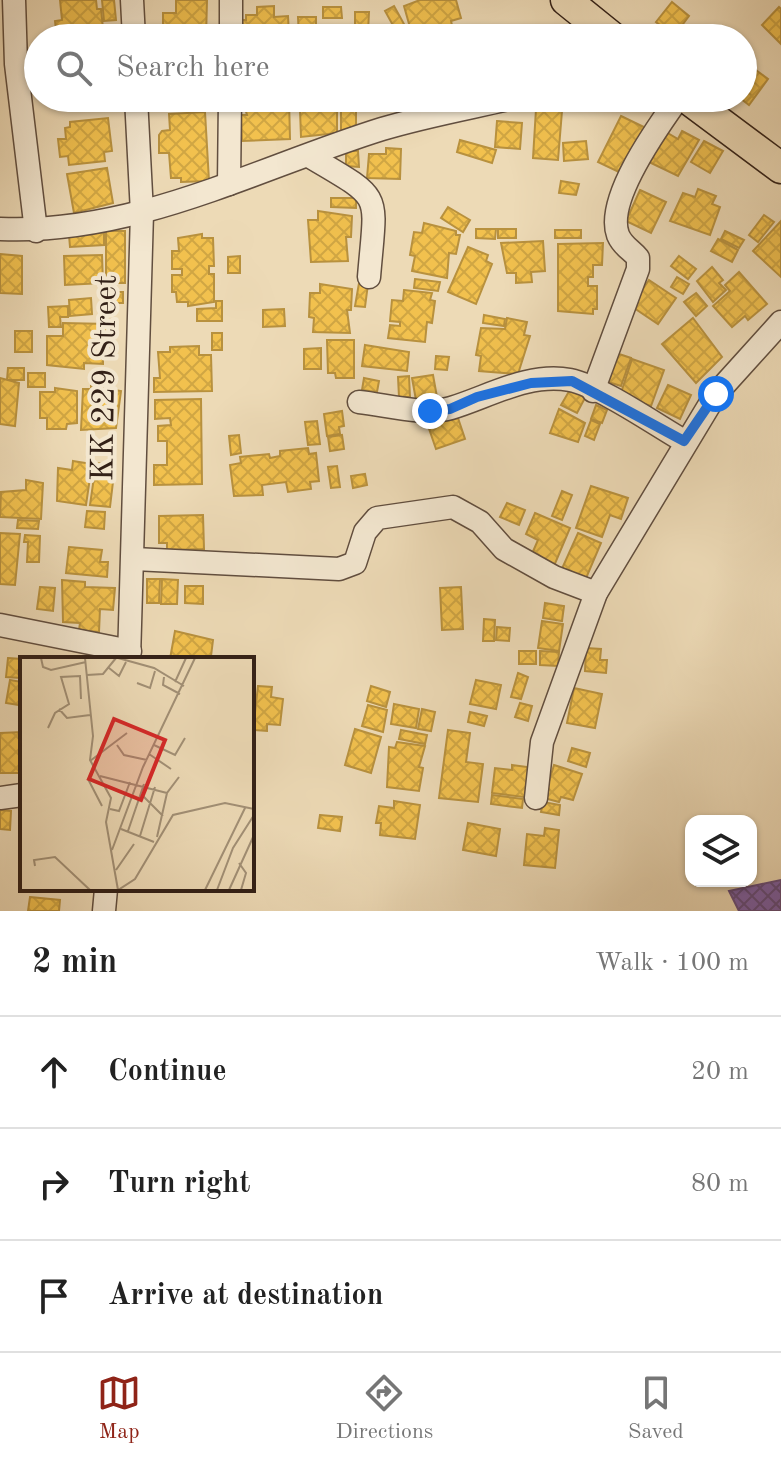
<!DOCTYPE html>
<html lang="en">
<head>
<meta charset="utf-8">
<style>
  body { margin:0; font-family:"Old Standard TT",serif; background:#f2f2f2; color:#222 }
  .controls { position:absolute; right:24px; bottom:24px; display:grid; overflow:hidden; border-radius:16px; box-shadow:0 2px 6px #0004 }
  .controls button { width:72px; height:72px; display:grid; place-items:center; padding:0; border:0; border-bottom:2px solid #e0e0e0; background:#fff; color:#222; font:40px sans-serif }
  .stop { position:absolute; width:24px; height:24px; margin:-18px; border:6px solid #1a73e8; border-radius:50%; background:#fff }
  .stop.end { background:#1a73e8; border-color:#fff; box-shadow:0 2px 8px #0008 }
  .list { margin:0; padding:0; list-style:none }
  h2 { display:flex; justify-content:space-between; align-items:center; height:104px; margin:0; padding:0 32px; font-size:34px }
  h2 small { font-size:26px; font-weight:400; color:#767676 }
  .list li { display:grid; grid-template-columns:52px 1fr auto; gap:24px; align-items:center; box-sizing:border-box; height:112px; padding:0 32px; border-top:2px solid #e0e0e0 }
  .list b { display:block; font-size:30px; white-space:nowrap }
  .list em { font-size:26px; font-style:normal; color:#767676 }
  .icon { flex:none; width:44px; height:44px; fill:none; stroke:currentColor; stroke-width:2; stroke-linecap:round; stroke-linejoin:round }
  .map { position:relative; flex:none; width:781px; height:911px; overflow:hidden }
  .search { position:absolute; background:#fff; box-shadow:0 2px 6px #0004; left:24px; right:24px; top:24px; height:88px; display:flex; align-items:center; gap:20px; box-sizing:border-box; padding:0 28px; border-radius:44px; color:#767676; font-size:30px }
  .sheet { height:440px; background:#fff }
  nav { display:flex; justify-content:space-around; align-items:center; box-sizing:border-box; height:112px; border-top:2px solid #e0e0e0; background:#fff; font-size:22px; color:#767676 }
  nav a { display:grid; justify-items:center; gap:4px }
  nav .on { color:#8f2418 }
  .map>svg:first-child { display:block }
</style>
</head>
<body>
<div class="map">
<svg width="781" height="911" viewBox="0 0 781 911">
  <defs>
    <pattern id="homes-cross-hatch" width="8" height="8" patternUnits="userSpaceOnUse" patternTransform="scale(2)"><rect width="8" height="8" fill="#f2c14e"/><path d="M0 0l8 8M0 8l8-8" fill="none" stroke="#d0a643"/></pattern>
    <pattern id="offices-cross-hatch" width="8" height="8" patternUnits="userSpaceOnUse" patternTransform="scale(2)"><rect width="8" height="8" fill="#7b5ea7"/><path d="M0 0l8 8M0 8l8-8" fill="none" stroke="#60497f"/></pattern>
  </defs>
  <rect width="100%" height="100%" fill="#eddab6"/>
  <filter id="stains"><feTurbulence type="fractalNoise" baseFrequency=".0025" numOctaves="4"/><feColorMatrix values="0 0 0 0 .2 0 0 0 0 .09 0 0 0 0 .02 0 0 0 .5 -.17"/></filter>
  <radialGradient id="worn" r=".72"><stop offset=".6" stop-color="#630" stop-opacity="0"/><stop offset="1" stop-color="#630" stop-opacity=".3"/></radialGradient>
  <g fill="url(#homes-cross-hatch)" stroke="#b8913e" stroke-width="2">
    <polygon points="60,0 96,0 97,9 101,9 104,38 57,38 55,21 62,20"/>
    <polygon points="102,0 114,0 116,20 104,21"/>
    <polygon points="176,0 207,0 206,38 163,38 163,13 176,13"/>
    <polygon points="420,0 456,0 461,18 451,21 455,38 413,38 404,6"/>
    <polygon points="672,2 689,16 674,36 656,22"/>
    <polygon points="274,6 274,17 288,16 289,35 243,38 242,20 246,20 246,15 257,15 257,7"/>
    <polygon points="394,6 404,24 395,29 385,11"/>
    <polygon points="323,7 341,7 342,18 323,18"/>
    <polygon points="779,7 781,9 781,44 762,25"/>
    <polygon points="355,12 369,12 368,32 355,32"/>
    <polygon points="298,17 316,17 316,38 299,38"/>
    <polygon points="749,65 768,79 749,105 740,98 743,98 743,72"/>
    <polygon points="57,98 108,98 108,101 58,107"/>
    <polygon points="242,98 289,98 290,139 242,141 241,115 247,115"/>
    <polygon points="313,98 365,98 365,105 313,106"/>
    <polygon points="337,109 337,133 301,137 300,110"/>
    <polygon points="536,109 562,111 558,160 533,158"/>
    <rect x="341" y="111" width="15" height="19"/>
    <polygon points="205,112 209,181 181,182 181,178 171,178 169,153 159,153 159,135 162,131 170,130 169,114"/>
    <polygon points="621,116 648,129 625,175 598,162"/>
    <polygon points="108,118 112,151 104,152 105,161 69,165 68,156 60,157 58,139 66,139 65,128 70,127 70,122"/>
    <polygon points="497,121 522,123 520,149 495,147"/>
    <polygon points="682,131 699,140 678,176 649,162 666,132 678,139"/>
    <polygon points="460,140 496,150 492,163 457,152"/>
    <polygon points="586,141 588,159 564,161 563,143"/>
    <polygon points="704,141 723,151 710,173 691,162"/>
    <polygon points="386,148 401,149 400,179 367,178 369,154 386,154"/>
    <polygon points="346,151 358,151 359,167 346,166"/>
    <polygon points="107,168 113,203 74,213 67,174"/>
    <polygon points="561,181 579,184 576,195 559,193"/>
    <polygon points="698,189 716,196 712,204 720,207 710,235 670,221 683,193 695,197"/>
    <polygon points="640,190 666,202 651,233 626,221"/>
    <polygon points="331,198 356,198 356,208 331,207"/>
    <polygon points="448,207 470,220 463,232 441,218"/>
    <polygon points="318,211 352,216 351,237 346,237 348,261 311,262 308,220 318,220"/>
    <polygon points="764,215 774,222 758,242 749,235"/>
    <polygon points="781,221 781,277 753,251"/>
    <polygon points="424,223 456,231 456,235 460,235 456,254 449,253 447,278 412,271 415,256 410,255 414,232 422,233"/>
    <polygon points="476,229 496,229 495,239 476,238"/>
    <rect x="498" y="229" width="18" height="9"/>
    <rect x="555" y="230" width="26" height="8"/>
    <rect x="106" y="231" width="19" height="52"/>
    <polygon points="725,231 744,240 739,248 721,239"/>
    <polygon points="104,232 104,245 70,247 69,235"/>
    <polygon points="202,234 202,238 213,238 214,266 209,266 209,274 214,274 214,302 188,306 188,302 177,302 176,292 172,292 172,275 182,275 182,269 172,269 172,251 179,251 178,238"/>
    <polygon points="718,239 738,250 732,262 711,251"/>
    <polygon points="543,241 545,271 531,272 532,282 516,283 516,273 507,273 501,243"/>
    <polygon points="603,243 602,265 593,265 593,277 588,277 588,286 597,286 597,309 593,309 593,314 558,311 558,244"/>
    <polygon points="468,247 488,255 486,261 492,264 476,304 448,292"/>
    <polygon points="0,254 22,256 22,294 0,293"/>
    <polygon points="102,255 103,283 65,285 64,256"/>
    <polygon points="240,256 240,273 228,273 228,257"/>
    <polygon points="679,256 696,269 688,279 671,266"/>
    <polygon points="712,267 723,280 719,283 726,290 713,302 697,281"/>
    <polygon points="739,272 767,304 748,320 745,316 732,327 713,306 730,291 725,285"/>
    <polygon points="677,277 689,284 683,294 671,287"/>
    <polygon points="415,279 440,282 438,291 414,288"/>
    <polygon points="649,280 676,298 658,324 631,306"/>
    <polygon points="359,283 368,284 365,307 355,306"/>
    <polygon points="320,284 352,289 351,310 347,310 350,333 313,332 314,318 309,317 310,293 320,293"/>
    <polygon points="404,290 432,293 430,300 435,301 432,323 427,322 425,342 388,338 390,325 400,326 400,322 390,321 392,300 403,301"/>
    <rect x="101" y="292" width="22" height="11"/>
    <polygon points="696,293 707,306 696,316 684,302"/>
    <polygon points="91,298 92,314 70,316 69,300"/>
    <polygon points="216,301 222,301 222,321 197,321 197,309 216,308"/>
    <polygon points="68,306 68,317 60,317 61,327 49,327 48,307"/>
    <polygon points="284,309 285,326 263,327 263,310"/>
    <polygon points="484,315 505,319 504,326 483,323"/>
    <polygon points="507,318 527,322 524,335 530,336 518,374 479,371 481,356 476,355 481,328 505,329"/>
    <polygon points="693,318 722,357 696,383 662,344"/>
    <polygon points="63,323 109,324 109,347 103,347 103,364 84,363 84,369 47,365 47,336 63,336"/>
    <rect x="15" y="331" width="17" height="21"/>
    <rect x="212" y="333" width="10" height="17"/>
    <polygon points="327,340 354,340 354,378 336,378 335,373 328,373"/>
    <polygon points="365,345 409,352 407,371 362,366"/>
    <polygon points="199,346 199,355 211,355 212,391 154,392 154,378 160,378 158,352 170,352 170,347"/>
    <polygon points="321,348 321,369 304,369 304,349"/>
    <polygon points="616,353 631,358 621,386 605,381"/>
    <polygon points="436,356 449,357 447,370 435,369"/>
    <polygon points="632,359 664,370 651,406 620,396"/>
    <polygon points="8,368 24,368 24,380 7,380"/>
    <rect x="28" y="373" width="17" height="14"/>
    <polygon points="433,375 437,397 416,400 412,378"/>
    <polygon points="409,376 410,397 399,397 398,377"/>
    <polygon points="0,378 19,383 15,426 0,424"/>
    <polygon points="364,378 379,381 377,392 362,390"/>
    <polygon points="668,385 691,395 680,419 657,408"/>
    <polygon points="91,386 121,391 116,428 81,430 83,389 91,389"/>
    <polygon points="55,388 77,391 77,423 67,424 66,429 47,429 47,418 40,418 40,392 55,392"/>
    <polygon points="571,388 586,396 577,413 561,405"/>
    <polygon points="201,399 202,484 154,485 154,465 167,465 167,441 158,441 158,426 171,425 170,418 155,419 155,400"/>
    <polygon points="596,405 607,410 602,423 591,419"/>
    <polygon points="559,409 585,423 578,442 550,433"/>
    <polygon points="342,411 344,426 339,427 340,434 327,436 324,414"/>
    <polygon points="451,415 452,420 458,418 465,439 436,449 427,423"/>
    <polygon points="591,420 600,424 594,440 585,436"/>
    <polygon points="317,421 320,444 308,445 305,422"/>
    <polygon points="239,435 241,453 231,455 229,436"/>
    <polygon points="342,435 344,449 330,451 328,437"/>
    <polygon points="308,448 309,454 316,453 319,481 310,482 311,489 288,492 286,482 262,485 263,495 234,496 230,465 241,463 240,457 269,454 270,458 280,456 280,451"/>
    <polygon points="73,461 92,464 86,505 57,501 58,468 72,470"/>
    <polygon points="96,463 115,465 110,507 90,505"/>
    <polygon points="337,466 340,487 331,488 328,467"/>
    <polygon points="365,474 367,485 353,488 351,476"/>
    <polygon points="26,480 43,483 41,519 0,517 1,492 26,490"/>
    <polygon points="591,486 628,498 621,519 610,515 602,537 576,528"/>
    <polygon points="562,491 572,495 562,520 552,516"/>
    <polygon points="507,503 525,510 519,525 500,517"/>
    <polygon points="87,511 105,512 104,529 85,527"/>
    <polygon points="535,513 570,528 554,566 531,556 538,540 526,534"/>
    <polygon points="203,515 204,549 167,550 167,543 159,543 159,516"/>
    <polygon points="18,520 39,521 38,529 17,528"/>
    <polygon points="0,533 20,534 15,585 0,584"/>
    <polygon points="578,533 601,543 584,583 560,573"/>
    <polygon points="25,535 40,536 39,562 27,562 28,542 24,542"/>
    <polygon points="69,547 102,550 100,562 108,562 107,577 66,573"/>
    <polygon points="147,579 160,579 159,603 147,603"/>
    <polygon points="162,579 178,580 177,604 161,604"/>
    <polygon points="62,580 85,582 85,587 115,588 113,610 100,609 99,632 79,630 80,623 63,622"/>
    <polygon points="185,586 203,586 203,604 185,603"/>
    <polygon points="40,587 55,588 53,611 37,609"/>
    <polygon points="461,587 463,629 442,630 440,588"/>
    <polygon points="545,603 564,606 562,621 543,618"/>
    <polygon points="484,619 495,620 494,641 483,641"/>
    <polygon points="542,621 563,624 559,651 538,648"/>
    <polygon points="497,627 510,628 509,641 496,640"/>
    <polygon points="175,631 213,640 211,656 170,659"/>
    <polygon points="586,648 601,649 600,660 607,660 606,673 585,671"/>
    <rect x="519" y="651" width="17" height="13"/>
    <polygon points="540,651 559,652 558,666 540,665"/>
    <polygon points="8,658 22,659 20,678 6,677"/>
    <polygon points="518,673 528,677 521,699 511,697"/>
    <polygon points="10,680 22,682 19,705 6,703"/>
    <polygon points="476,680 501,685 496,709 470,704"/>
    <polygon points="258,686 272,687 271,697 283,699 280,725 267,724 267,731 253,730"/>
    <polygon points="371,686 390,692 386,707 367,701"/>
    <polygon points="574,688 602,694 595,728 567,723"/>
    <polygon points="520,703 532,706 528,721 515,717"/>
    <polygon points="394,704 419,709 416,728 391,724"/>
    <polygon points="368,705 387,710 383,732 362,726"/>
    <polygon points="422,709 435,712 431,731 418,729"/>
    <polygon points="470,712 487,716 484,726 468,722"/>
    <polygon points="355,729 381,737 371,773 345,765"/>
    <polygon points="401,730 427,735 425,744 399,739"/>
    <polygon points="448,730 470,733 466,762 483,764 478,802 439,798"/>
    <polygon points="22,732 22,773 0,773 0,733"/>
    <polygon points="397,742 425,746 419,767 423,768 419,791 387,787 389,747 395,748"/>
    <polygon points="572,748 590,753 586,767 568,761"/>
    <polygon points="512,765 535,768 531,798 492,793 495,768 512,770"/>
    <polygon points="554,765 582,774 573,800 561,797 559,802 544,798"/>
    <polygon points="492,795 523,799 522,808 491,804"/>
    <polygon points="394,801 420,805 415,839 380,835 381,823 376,823 379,806 394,808"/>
    <polygon points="543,802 560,805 559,815 541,812"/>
    <polygon points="0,810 11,811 10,830 0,829"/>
    <polygon points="320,815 342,817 340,831 318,828"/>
    <polygon points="468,823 500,829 496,856 463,850"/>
    <polygon points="545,828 559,830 555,868 524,865 527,834 544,836"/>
    <polygon points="30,897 60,900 59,911 28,911"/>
  </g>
  <polygon fill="url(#offices-cross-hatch)" stroke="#654b7c" stroke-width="2" points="781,880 781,911 739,911 729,891"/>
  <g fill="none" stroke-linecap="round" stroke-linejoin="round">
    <defs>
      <g id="minor">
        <polyline points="14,0 16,64 36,231"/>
        <polyline points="132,0 134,38"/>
        <polyline points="231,38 231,0"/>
        <path d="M309,156C385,201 376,190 369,277"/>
        <polyline points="229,184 230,98"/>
        <path d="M0,229C135,235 257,168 382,129C425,116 470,108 513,98"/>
        <path d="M593,391L638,269V258C631,249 623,247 618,235C605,200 657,128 677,100"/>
        <path d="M359,402C387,405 424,416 451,408C488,397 529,372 570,380C600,386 656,425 684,441"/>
        <polyline points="134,559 339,569 355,563 365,532 377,518 453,507 480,522 504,549 554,577 596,593"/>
        <polyline points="0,625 130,651"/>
        <polyline points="129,659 142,213 136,98"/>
        <polyline points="0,798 22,795"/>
        <polyline points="536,798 542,742 596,593 716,394 781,322"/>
        <polyline points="104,911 106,889"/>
      </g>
      <g id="major">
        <polyline points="566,0 613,38"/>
        <polyline points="687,98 781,168"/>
      </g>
    </defs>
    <use href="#minor" stroke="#614e3f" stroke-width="25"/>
    <use href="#major" stroke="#322017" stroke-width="33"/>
    <use href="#minor" stroke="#f3e7d0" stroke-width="22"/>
    <use href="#major" stroke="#eddab6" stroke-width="30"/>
  </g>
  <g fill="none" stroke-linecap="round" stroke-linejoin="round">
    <polyline stroke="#1a73e8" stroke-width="10" points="430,411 450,409 477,397 531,383 572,381 684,441 716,394"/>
  </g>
  <g text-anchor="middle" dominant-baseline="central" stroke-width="8" stroke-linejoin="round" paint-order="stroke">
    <g font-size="32" fill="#322017" stroke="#f3e7d0">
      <text transform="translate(106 378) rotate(-89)">KK 229 Street</text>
    </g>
  </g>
  <g transform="translate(20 657)">
    <rect width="234" height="234" fill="#eddab6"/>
    <path fill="none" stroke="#a29076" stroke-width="2" d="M21,1L23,10L31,13L66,5M65,1L73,79L70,103L91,141L86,165L98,233L115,222L153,158L205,146L234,152M98,1L134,11L164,29M89,11L99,19L106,5M67,18L83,17L96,1M144,20L143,28L160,37M155,25L166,1M117,26L130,31L135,14M39,52L47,61L70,58M28,71L35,56L49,47L41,20L60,19L61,42M97,88L104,98L127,103M134,88L155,98L165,81M129,97L151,112M70,104L107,76M80,119L147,136M68,122L82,149M122,138L143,159M90,152L99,154L110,125M101,172L134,185M108,174L124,127M120,179L135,130M137,180L147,136L159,120M92,193L123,110L175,1M219,206L226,216L221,233M15,209L14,203L35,200L70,233M96,213L114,187M185,233L225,151M197,233L213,191L234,158M209,233L234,178"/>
    <path fill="#d62828" fill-opacity="0.15" stroke="#d62828" stroke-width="4" d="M94,62L145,83L121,143L69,122Z"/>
    <rect width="234" height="234" fill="none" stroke="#322017" stroke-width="4"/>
  </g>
  <rect width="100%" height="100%" filter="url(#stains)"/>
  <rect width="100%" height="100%" fill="url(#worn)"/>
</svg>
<div class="controls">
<button><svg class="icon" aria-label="layers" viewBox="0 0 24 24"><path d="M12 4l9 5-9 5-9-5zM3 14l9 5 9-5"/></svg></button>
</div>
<div class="stop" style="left:716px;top:394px"></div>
<div class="stop end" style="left:430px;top:411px"></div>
<div class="search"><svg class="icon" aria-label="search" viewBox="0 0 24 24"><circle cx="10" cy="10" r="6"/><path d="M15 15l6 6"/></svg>Search here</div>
</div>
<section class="sheet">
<h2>2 min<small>Walk · 100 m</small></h2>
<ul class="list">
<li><svg class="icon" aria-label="ahead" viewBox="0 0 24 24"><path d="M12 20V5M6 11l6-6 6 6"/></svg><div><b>Continue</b></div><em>20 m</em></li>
<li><svg class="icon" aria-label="right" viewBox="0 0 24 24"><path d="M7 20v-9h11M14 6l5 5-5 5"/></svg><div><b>Turn right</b></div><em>80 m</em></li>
<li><svg class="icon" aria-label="arrive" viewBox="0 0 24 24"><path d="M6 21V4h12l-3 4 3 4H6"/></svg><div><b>Arrive at destination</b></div></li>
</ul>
</section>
<nav>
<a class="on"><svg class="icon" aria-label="map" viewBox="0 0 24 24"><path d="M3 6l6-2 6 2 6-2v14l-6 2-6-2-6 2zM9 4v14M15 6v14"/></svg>Map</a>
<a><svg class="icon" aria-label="directions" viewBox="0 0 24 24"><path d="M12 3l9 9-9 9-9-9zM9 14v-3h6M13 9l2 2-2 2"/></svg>Directions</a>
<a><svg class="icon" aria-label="saved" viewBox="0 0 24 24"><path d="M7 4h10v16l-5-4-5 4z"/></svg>Saved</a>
</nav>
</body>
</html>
